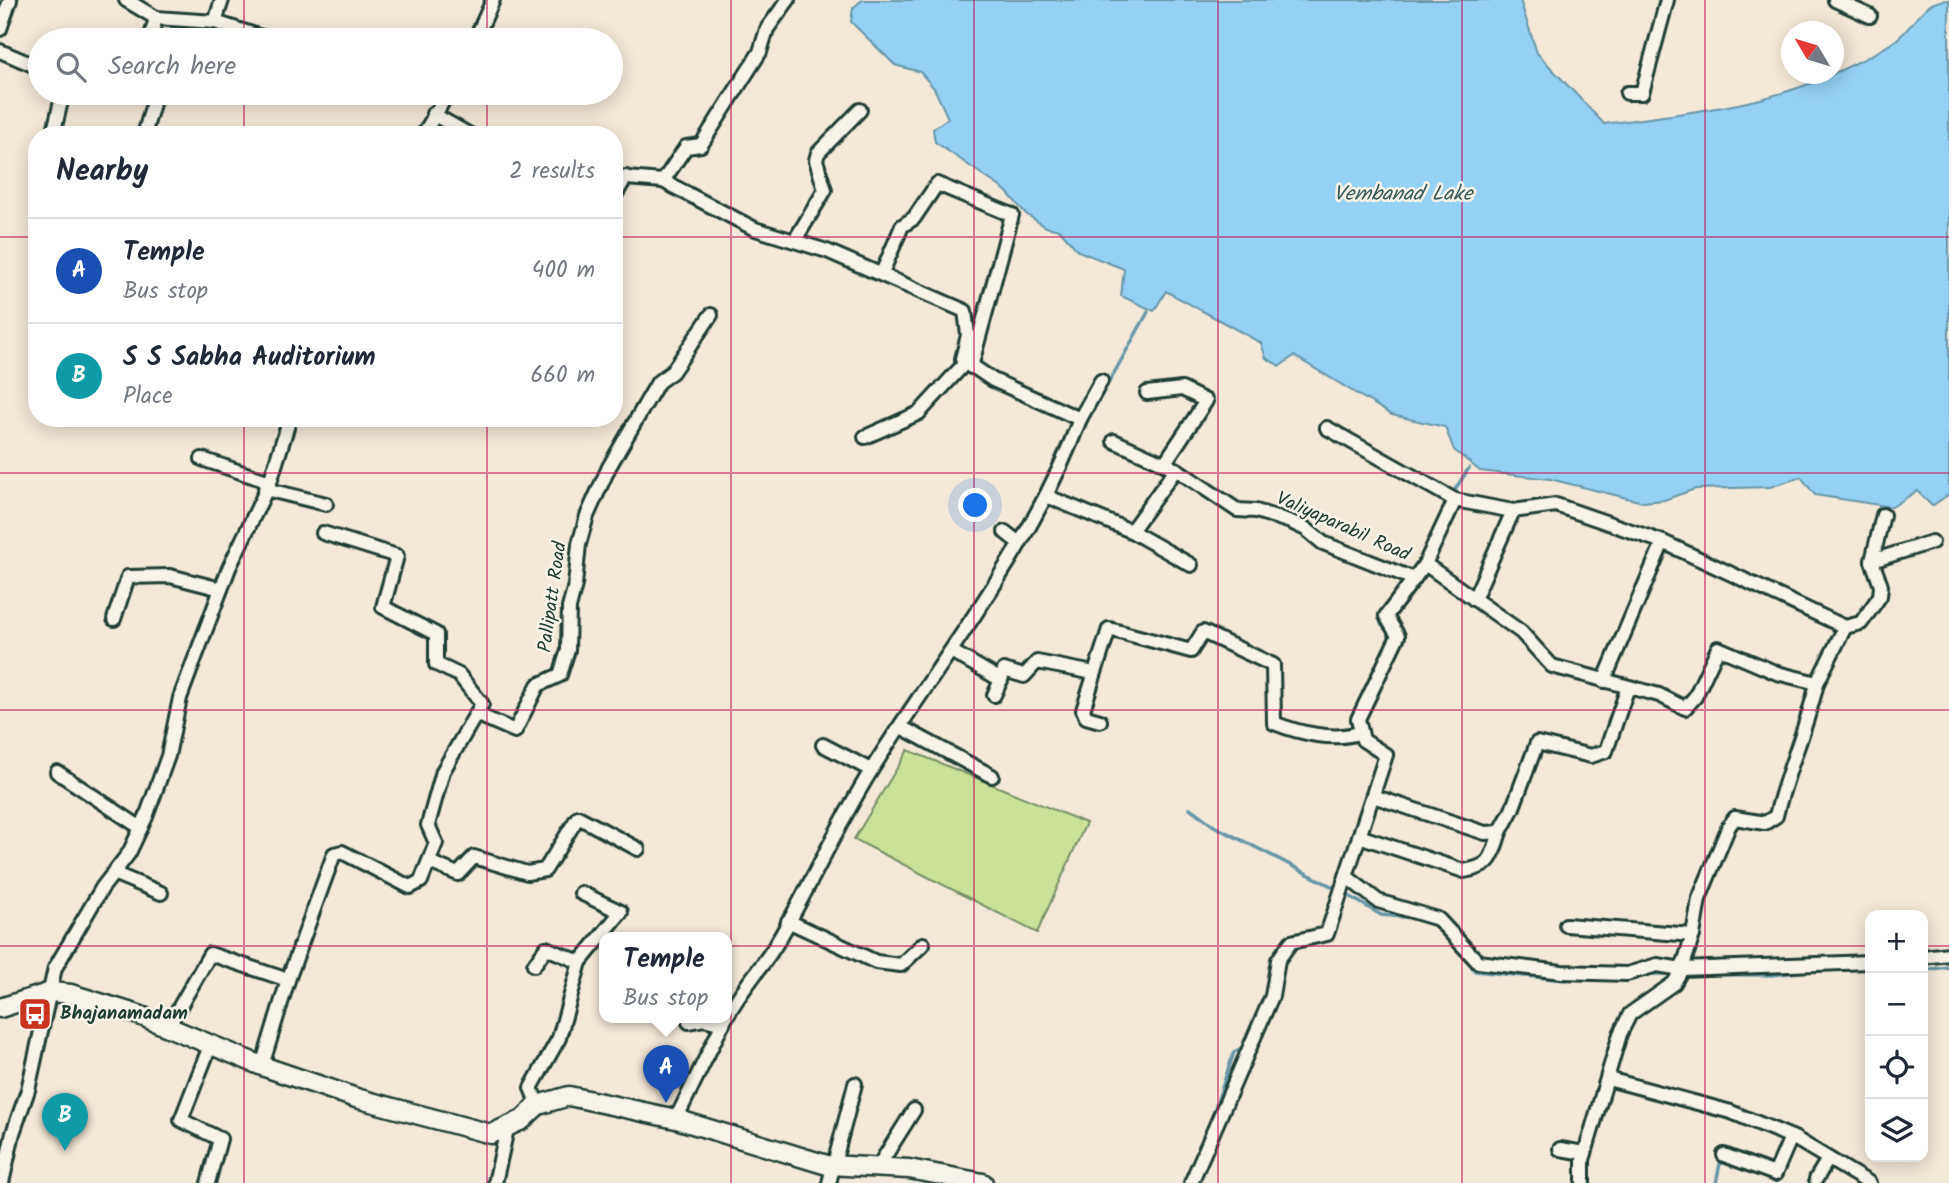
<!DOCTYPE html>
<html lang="en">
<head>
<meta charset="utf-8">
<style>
  body { margin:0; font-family:Kalam,sans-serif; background:#f6f6f7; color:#1f2937 }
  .controls { position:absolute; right:21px; bottom:21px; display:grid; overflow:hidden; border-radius:14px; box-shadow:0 4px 18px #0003 }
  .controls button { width:63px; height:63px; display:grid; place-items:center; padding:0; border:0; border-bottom:2px solid #e0e1e3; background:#fff; color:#1f2937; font:35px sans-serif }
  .compass { position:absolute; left:1781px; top:21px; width:63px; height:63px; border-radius:50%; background:#fff; box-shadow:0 4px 18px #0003; rotate:308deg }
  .you { position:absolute; left:976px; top:506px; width:24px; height:24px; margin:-18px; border:5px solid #fff; border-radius:50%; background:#1a73e8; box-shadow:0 0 0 10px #1a73e833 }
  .badge { display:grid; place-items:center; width:46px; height:46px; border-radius:50%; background:#c8321e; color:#fff; font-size:23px; font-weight:700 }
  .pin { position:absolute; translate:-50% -58px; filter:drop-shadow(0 2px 4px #0008) }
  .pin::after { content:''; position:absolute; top:37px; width:24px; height:21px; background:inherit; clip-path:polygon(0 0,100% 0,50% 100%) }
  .popup { position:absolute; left:599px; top:932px; width:133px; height:91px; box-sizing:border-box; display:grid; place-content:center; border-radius:14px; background:#fff; filter:drop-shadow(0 2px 5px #0005); font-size:23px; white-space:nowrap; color:#747a83 }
  .popup b { font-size:26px; color:#1f2937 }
  .popup::after { content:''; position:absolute; left:50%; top:100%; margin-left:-14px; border:14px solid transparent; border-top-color:#fff }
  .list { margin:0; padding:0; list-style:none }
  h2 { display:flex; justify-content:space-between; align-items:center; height:91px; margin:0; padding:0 28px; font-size:30px }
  h2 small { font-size:23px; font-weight:400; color:#747a83 }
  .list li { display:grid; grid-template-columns:46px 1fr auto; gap:21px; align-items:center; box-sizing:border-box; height:105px; padding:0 28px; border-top:2px solid #e0e1e3 }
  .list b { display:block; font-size:26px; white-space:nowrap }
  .list p { margin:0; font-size:23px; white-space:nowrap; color:#747a83 }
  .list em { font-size:23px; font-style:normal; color:#747a83 }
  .icon { flex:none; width:38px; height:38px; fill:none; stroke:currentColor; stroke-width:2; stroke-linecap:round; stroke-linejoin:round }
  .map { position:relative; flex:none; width:1949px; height:1183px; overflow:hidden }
  .search { position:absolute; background:#fff; box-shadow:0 4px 18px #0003; left:28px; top:28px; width:595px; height:77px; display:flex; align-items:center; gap:18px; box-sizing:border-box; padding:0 24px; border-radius:38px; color:#747a83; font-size:26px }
  .panel { position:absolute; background:#fff; box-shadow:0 4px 18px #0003; left:28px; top:126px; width:595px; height:301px; border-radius:28px }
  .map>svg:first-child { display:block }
</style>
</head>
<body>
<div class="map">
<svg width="1949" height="1183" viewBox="0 0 1949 1183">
  <rect width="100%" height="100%" fill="#f4e8d8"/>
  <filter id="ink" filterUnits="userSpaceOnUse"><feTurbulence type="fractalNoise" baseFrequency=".0143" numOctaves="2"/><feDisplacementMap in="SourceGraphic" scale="14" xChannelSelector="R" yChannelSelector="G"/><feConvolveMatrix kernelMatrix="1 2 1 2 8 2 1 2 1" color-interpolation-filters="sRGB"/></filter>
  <g filter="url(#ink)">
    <polygon fill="#cae197" stroke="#748f66" stroke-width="2" points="908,750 1086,823 1037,933 854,839"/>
    <path fill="#95d1f5" stroke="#6696a8" stroke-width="2" d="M862,0H1520L1537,53L1604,124C1683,113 1766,107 1839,71C1858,62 1880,52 1896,40C1916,25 1921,0 1949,0V494L1932,506L1917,491L1892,507L1815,495L1801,477L1770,487L1695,489L1664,500L1643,502L1550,479L1480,471L1454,450L1445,427L1392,415L1294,356L1280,366L1266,358L1261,343L1166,291L1154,311L1121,296L1124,269L1078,251L1060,230L1046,227L1026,214L1006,191L935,142L933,129L948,118L934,88L920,72L895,65L851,22L853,8Z"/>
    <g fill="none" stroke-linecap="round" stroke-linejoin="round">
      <g stroke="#6696a8" stroke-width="3.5">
        <polyline points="1079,436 1148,312"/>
        <polyline points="1452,494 1469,468"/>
        <polyline points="1438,520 1445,507"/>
        <polyline points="1382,616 1381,624 1391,635"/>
        <polyline points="1190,808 1214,826 1337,889"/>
        <polyline points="1344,893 1381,915 1414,918"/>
        <polyline points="784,937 789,936 794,928 791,927"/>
        <polyline points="1459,949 1475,971 1565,980 1579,978"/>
        <polyline points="1923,970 1949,967"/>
        <polyline points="1646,974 1771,975 1826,969"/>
        <polyline points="1657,1098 1673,1102"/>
        <polyline points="1207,1132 1234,1052 1245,1046"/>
        <polyline points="1840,1173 1857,1182"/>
        <polyline points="1716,1183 1720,1164 1727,1161"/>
      </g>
      <defs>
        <g id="street">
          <polyline points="126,0 156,18 215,22 271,40"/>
          <polyline points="1835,0 1870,16"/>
          <polyline points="215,22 222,0"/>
          <polyline points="0,29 10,0"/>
          <polyline points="150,40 156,18"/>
          <polyline points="475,40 493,0"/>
          <polyline points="0,51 40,68"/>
          <polyline points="1627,93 1642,93 1667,0"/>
          <polyline points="433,114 470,135"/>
          <polyline points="53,135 63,93"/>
          <polyline points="144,135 156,93"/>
          <polyline points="423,135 448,93"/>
          <path d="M614,177L663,181L755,229L827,251L965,311L968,335L962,359L993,380L1080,419C1032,548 944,654 872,769C837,825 811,885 778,941C763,967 741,989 727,1016"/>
          <polyline points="663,181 686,147 701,145 760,52 767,29 788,0"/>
          <polyline points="614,197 626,177"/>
          <polyline points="795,240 825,190 816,160 818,153 860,110"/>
          <polyline points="882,273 902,226 914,218 937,184 1012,215 971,367"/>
          <polyline points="1147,393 1182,389 1206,401 1164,464"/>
          <polyline points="1080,419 1101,381"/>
          <polyline points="1327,428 1455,500 1513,511 1474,599"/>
          <polyline points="865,437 919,413 966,362"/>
          <polyline points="1114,441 1170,466"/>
          <polyline points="202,459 270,482"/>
          <polyline points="265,489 326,504"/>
          <polyline points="1046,496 1131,531 1176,469 1237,510 1256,511 1291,522 1306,529 1323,543 1414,579"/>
          <polyline points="1513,511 1556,505 1663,542 1845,627"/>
          <polyline points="1131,531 1191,565"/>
          <polyline points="1005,532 1019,543"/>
          <polyline points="323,533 397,556 383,607 436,634 436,664 459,675 482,704 476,714"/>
          <polyline points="1872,561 1932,542"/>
          <path d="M1425,564L1521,632L1552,666L1659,695L1685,708L1695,697L1718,648L1777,673L1817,683C1807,728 1787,770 1776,816L1765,823L1735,818L1729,826L1699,899L1693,935L1682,969L1674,983L1630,1014L1620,1034L1583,1160V1183"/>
          <polyline points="114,619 128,577 170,576 221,589"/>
          <polyline points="951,651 1001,680 1004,670 1024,676 1037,662 1094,673"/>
          <polyline points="1604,681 1663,542"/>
          <polyline points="1817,683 1845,627 1861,623 1880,596 1881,586 1872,561 1883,515"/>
          <polyline points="994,695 1001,680"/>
          <path d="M1100,721L1086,717L1083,710L1109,629L1191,651L1203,632L1273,665L1274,723C1299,733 1335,742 1361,732"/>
          <polyline points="901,727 992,776"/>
          <polyline points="823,745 871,770"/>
          <polyline points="57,772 141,828"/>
          <polyline points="1373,796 1485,833 1500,832 1512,810 1537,743 1591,756 1606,751 1628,687"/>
          <path d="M1359,836L1464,871C1493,866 1491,858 1500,832"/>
          <polyline points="429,862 458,874 474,857 527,873 545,870 578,817 638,849"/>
          <polyline points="113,873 161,893"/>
          <polyline points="1347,877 1378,901 1438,919 1478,962 1562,972 1627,974 1657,965 1682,969 1870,962"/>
          <polyline points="788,921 876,962 901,965 923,944"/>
          <polyline points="1566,925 1693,935"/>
          <polyline points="1923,957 1949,954"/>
          <polyline points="534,965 546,948 580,962 621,912 581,893"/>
          <polyline points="689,1022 704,1019 723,1024"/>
          <polyline points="168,1027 210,954 288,980"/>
          <polyline points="262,1066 288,980 334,854 342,852 410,887 421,881 436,843 428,825 443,771 476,714 515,731 538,685 560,675 568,650 569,608 575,585 579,544 587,516 609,467 658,382 672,372 711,315"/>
          <polyline points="1608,1079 1731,1112 1794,1138 1869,1183"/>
          <polyline points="538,1105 531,1088 559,1038 580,962"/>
          <polyline points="676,1119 726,1017"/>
          <polyline points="1560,1149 1585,1153"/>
          <polyline points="1724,1155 1775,1174 1791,1137"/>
          <polyline points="878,1167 914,1110"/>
          <polyline points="1816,1179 1828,1159"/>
          <polyline points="2,1183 13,1133 28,1090 55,968 102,888 129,853 146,817 168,756 180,698 229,568 270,482 290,418"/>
          <polyline points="208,1183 220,1139 181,1120 210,1046"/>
          <polyline points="495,1183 507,1129"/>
          <polyline points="829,1183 855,1084"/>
          <polyline points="1191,1183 1272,996 1278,960 1291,942 1327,934 1386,755 1363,740 1358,719 1398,636 1386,616 1425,564 1455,500"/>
        </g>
        <polyline id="secondary" points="0,1008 51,992 71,994 139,1015 262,1066 356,1098 491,1134 522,1120 538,1105 569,1096 676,1119 827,1165 909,1169 983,1183"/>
      </defs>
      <use href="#street" stroke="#1f3d34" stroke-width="18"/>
      <use href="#secondary" stroke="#1f3d34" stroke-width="23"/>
      <use href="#street" stroke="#f7f3e8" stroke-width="12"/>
      <use href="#secondary" stroke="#f7f3e8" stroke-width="18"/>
    </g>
  </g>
  <path fill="none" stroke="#c2185b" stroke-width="2" stroke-opacity="0.55" d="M244,0V40M487,0V40M731,0V1183M974,0V1183M1218,0V1183M1462,0V1183M1705,0V1183M244,93V135M487,93V135M0,237H37M614,237H1949M244,418V1183M487,418V1183M0,473H1949M0,710H1949M0,946H1870M1923,946H1949"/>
  <defs>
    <symbol id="bus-square" viewBox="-11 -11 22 22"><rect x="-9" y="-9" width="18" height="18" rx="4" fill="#c8321e" stroke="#f7f3e8"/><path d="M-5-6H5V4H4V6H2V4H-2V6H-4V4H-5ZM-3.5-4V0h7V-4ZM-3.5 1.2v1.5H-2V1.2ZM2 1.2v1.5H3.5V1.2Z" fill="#fff"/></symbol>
  </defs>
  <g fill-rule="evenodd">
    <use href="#bus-square" x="16" y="995" width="38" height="38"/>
  </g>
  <g text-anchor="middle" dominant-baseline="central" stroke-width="5" stroke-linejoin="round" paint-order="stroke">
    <g font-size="19" fill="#1f3d34" stroke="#f7f3e8">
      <text transform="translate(1343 527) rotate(24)">Valiyaparabil Road</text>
      <text transform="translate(553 597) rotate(-82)">Pallipatt Road</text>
    </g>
    <g font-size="19" font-weight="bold" fill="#1f3d34" stroke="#f7f3e8" text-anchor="start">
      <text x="60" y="1014">Bhajanamadam</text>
    </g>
    <g font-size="21" font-style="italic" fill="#375b5b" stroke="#f7f3e8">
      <text x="1403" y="194">Vembanad Lake</text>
    </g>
  </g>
</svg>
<div class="controls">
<button>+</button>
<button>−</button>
<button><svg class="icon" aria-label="locate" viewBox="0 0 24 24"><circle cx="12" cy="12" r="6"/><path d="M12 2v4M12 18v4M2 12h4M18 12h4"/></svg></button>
<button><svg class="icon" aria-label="layers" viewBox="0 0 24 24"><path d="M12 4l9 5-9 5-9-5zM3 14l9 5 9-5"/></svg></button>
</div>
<svg class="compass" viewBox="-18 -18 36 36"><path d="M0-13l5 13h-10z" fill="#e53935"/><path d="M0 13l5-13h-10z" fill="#747a83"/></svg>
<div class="you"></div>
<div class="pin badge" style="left:666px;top:1103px;background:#1a4fb4">A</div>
<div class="popup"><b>Temple</b>Bus stop</div>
<div class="pin badge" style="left:65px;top:1151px;background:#0f9aa8">B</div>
<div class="search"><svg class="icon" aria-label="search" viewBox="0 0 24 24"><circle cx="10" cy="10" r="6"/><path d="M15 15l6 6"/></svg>Search here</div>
<section class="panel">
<h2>Nearby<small>2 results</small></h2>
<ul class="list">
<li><span class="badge" style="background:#1a4fb4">A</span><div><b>Temple</b><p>Bus stop</p></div><em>400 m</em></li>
<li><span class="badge" style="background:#0f9aa8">B</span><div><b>S S Sabha Auditorium</b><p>Place</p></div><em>660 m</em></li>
</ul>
</section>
</div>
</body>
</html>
